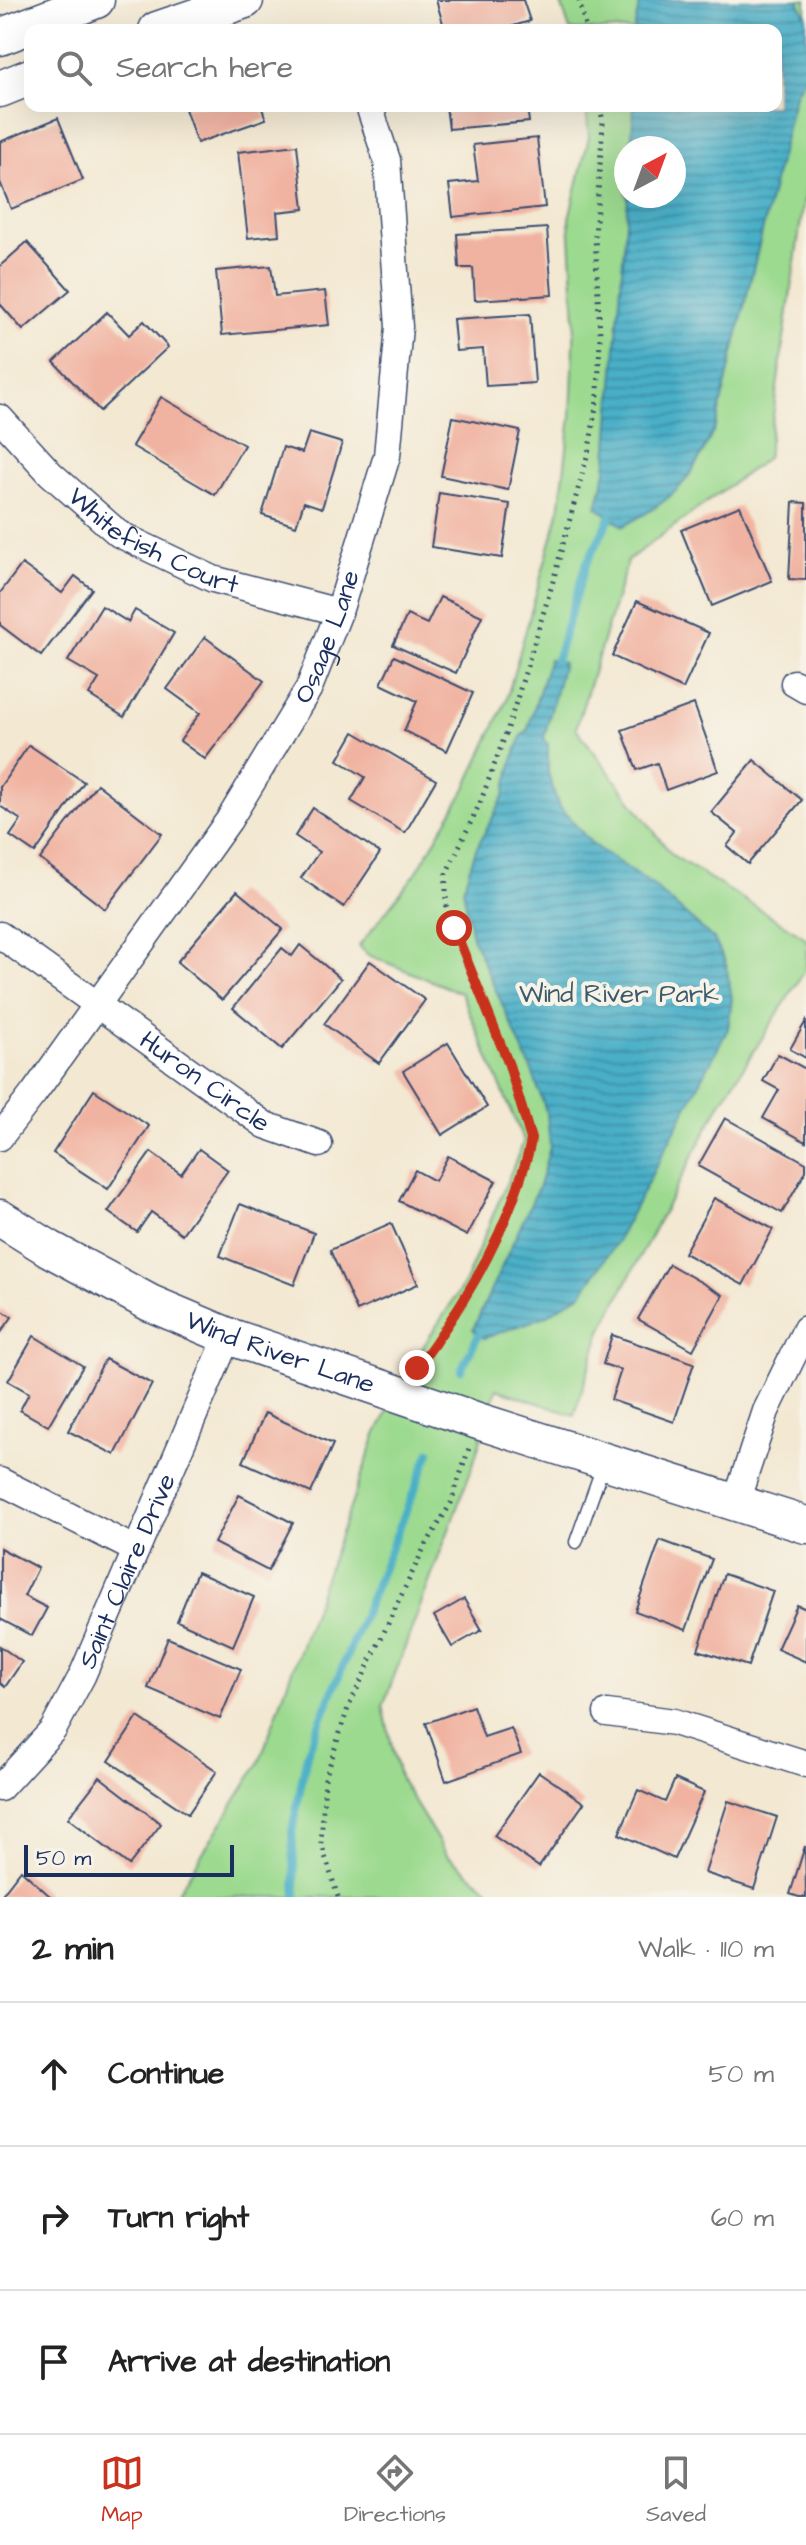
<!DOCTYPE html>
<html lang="en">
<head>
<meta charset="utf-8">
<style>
  body { margin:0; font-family:"Architects Daughter",sans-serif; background:#f2f2f2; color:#222 }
  .compass { position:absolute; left:614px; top:136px; width:72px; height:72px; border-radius:50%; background:#fff; box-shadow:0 8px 32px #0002; rotate:41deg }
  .scale { position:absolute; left:24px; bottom:20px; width:210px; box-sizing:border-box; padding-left:8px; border:4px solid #1b2f5e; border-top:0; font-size:22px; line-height:28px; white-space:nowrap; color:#1b2f5e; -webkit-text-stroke:6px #f7f3e8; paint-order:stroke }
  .stop { position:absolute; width:24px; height:24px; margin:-18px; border:6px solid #c8321e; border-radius:50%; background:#fff }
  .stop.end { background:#c8321e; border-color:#fff; box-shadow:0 2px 8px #0008 }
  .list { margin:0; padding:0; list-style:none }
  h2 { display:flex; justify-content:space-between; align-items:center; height:104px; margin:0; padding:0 32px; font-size:34px }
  h2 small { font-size:26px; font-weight:400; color:#767676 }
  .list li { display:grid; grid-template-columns:52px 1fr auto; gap:24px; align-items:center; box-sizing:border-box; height:144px; padding:0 32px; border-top:2px solid #e0e0e0 }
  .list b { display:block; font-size:30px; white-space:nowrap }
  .list em { font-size:26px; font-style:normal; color:#767676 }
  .icon { flex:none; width:44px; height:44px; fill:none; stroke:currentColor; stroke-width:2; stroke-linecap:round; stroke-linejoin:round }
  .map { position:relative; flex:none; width:806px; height:1897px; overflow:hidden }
  .search { position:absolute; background:#fff; box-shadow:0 8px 32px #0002; left:24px; right:24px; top:24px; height:88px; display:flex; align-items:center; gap:20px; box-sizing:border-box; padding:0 28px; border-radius:16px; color:#767676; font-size:30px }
  .sheet { height:536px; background:#fff }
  nav { display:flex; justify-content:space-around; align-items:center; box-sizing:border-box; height:112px; border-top:2px solid #e0e0e0; background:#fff; font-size:22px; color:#767676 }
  nav a { display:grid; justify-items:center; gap:4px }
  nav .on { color:#c8321e }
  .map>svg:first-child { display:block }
</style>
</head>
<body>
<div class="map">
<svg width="806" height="1897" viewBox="0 0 806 1897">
  <defs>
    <pattern id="water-rules" width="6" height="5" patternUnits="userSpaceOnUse" patternTransform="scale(2)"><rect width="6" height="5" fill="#48afc7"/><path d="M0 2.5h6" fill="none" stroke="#3b8fa5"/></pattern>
  </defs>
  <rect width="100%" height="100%" fill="#f7f3e8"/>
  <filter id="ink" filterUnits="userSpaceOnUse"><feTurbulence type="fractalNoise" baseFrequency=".0125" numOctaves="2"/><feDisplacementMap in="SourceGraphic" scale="16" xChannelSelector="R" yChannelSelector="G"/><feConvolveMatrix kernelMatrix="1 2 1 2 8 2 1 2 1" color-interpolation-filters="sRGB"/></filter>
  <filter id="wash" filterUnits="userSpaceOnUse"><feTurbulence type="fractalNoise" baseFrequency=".006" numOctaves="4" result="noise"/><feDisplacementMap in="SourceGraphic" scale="32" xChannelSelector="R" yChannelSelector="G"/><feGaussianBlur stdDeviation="1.8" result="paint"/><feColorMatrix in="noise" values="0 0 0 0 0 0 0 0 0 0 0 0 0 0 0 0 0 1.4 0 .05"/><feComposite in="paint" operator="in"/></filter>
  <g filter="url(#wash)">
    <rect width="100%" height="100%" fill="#f3e8d2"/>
    <path fill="#9cda8f" stroke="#5c8476" stroke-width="2" fill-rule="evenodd" d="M560,0H806V185L767,458L628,560L576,728L672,855L806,938V969L719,1106L601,1331L574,1415L496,1389L473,1465L383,1706L399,1777L447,1855L498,1897H175L259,1763L376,1435L415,1359L465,1282L524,1141L461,993L368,955L359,946L416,873L465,790L506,701L559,512L571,417L575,320L569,218L589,137L586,106H776V30H570ZM626,148H674V196H626Z"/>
    <g fill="url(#water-rules)" stroke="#326f92" stroke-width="2">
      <path d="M640,0H798L806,16V74L795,94L716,425C692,479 677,499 623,526L597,507L606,471L628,196H674V148H631L634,106H776V30H634Z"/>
      <polygon points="549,659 563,663 544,738 548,744 548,773 558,805 593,845 651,884 714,939 726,964 732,998 728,1029 616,1243 582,1293 546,1316 485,1338 478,1336 473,1329 539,1186 550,1147 547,1114 532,1071 472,937 463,889 476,849 504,796 512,763 522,735 527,732"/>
    </g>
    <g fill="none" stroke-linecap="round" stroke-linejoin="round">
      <g stroke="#48afc7" stroke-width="8">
        <polyline points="556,661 586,564 610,518"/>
        <polyline points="461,1370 478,1336"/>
        <polyline points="296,1897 292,1832 307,1754 430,1452"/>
      </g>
    </g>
    <g id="blocks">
      <g fill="#f1b3a1">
        <polygon points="436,0 523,0 530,21 500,30 445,30"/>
        <polygon points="184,106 261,106 266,119 197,143"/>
        <polygon points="446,106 527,106 529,122 449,129"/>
        <polygon points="58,118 83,180 11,209 0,182 0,142"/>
        <polygon points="537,138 545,207 453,217 449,184 478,181 473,145"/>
        <polygon points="297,145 304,209 277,212 279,235 248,238 238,152"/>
        <polygon points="547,228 552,295 475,300 473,268 459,268 457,234"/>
        <polygon points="27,242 70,290 23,330 0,304 0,266"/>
        <polygon points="271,266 275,296 325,291 329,325 222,335 216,271"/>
        <polygon points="107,312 129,335 144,321 168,347 100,411 54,362"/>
        <polygon points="530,314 535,383 486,386 483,349 456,351 453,319"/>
        <polygon points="161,397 244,445 215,495 132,446"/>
        <polygon points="453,417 520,431 508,490 441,476"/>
        <polygon points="309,433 342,443 322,508 304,502 296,526 262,515 283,447 302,453"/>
        <polygon points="439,493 510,504 502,558 431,547"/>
        <polygon points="793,502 806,503 806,580 789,579"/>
        <polygon points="740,506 772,581 712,606 681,530"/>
        <polygon points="22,564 62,593 75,576 92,589 41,656 0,625 0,593"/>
        <polygon points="440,597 482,616 456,673 393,645 407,615 427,624"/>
        <polygon points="637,601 709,633 683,689 612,656"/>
        <polygon points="102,606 128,622 135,610 174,633 124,717 89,695 99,679 68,661"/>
        <polygon points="205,637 264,681 205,759 180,741 200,713 167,689"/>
        <polygon points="394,656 473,693 447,751 404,731 417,701 381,684"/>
        <polygon points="694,704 718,771 666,790 657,763 637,770 622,730"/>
        <polygon points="354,732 436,780 405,833 351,801 365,777 338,760"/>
        <polygon points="29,745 84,782 35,853 10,836 21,820 0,806 0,787"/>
        <polygon points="754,760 802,800 748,864 727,846 737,833 711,812"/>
        <polygon points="97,784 162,834 105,909 40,859"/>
        <polygon points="313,808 380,853 344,907 301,878 319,852 295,836"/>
        <polygon points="237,891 283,929 222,1000 177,962"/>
        <polygon points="300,945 341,979 282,1049 233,1008 282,948 292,956"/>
        <polygon points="370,961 425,1000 379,1063 324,1024"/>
        <polygon points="806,1021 806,1058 790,1049"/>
        <polygon points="448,1043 487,1107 442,1135 403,1071"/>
        <polygon points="778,1054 806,1069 806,1142 763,1118 779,1090 763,1081"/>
        <polygon points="94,1090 149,1126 108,1189 53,1153"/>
        <polygon points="725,1118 806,1163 806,1171 782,1213 698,1166"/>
        <polygon points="199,1149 228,1170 182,1234 151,1212 137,1232 108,1212 151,1152 181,1174"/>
        <polygon points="448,1156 496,1181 467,1236 399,1201 415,1170 435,1181"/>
        <polygon points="714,1198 773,1229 743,1285 684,1253"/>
        <polygon points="240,1204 314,1233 294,1285 220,1256"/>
        <polygon points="391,1223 418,1284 357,1311 330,1250"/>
        <polygon points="669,1264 723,1295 693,1350 638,1319"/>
        <polygon points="0,1309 12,1317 0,1334"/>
        <polygon points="612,1335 694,1363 674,1422 611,1400 621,1370 603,1364"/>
        <polygon points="34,1336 83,1366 48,1426 20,1410 29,1393 8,1381"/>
        <polygon points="105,1359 152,1384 115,1455 68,1431"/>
        <polygon points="265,1413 333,1444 311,1493 243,1462"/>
        <polygon points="239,1495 293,1523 268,1571 214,1543"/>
        <polygon points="660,1540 712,1559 686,1630 635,1611"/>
        <polygon points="0,1548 38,1568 24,1596 47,1608 32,1636 0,1619"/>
        <polygon points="197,1572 254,1597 233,1646 177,1621"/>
        <polygon points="724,1574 773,1591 748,1666 698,1650"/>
        <polygon points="464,1599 482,1630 452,1647 434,1616"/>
        <polygon points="797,1605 806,1609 806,1662 777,1649"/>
        <polygon points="168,1638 241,1669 220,1719 148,1688"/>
        <polygon points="0,1646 22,1662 5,1687 0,1683"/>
        <polygon points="473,1706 484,1737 511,1728 521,1754 446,1781 426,1723"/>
        <polygon points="138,1717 217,1771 188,1814 109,1761"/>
        <polygon points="539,1772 584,1803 539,1867 494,1836"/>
        <polygon points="100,1777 161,1824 129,1865 68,1818"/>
        <polygon points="675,1779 704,1792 674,1859 619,1834 638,1790 665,1802"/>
        <polygon points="728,1801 777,1817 754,1889 705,1873"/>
        <polygon points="805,1846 806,1897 799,1897 790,1894"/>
        <polygon points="21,1870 51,1897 0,1897"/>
      </g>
    </g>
  </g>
  <g filter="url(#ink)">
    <use href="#blocks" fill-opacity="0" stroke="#3b4b6f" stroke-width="2"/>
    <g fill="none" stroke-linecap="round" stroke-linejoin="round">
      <defs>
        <polyline id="lane" points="576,1542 603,1466"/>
        <g id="street">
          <path id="s1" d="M0,418L51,474L119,534L213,579L339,612"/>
          <polyline points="794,683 806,690"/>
          <path id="s2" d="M0,935L265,1125L319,1144"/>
          <path id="s3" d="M0,1137L34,1093L229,820L309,688L339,612L387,456L399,327L387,160L369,106"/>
          <polyline points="0,1481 136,1550"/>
          <polyline points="736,1502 766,1411 806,1329"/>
          <polyline points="607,1713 674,1722 806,1764"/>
          <path id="s4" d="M0,1788L53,1730L82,1676L228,1336"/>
        </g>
        <g id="secondary">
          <polyline points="157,30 245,0"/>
          <polyline points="0,37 96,0"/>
          <polyline points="0,89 30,77"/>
          <path id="s5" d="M0,1218L50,1249L150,1303L228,1336L478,1421L806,1525"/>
        </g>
      </defs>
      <use href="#lane" stroke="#3b4b6f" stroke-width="15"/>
      <use href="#street" stroke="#3b4b6f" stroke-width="29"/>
      <use href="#secondary" stroke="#3b4b6f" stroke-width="39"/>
      <g stroke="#3b4b6f" stroke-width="5" stroke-dasharray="2 6" stroke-linecap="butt">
        <polyline points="579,0 586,30"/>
        <polyline points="418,1367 456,1315 489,1256 511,1207 530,1150 531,1139 528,1124 509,1065 446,905 446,874 480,803 508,728 552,585 589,449 598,395 600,336 595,236 603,122 600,106"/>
        <polyline points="338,1897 321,1843 325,1779 348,1708 423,1550 451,1503 469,1448"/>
      </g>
      <use href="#lane" stroke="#fff" stroke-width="12"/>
      <use href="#street" stroke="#fff" stroke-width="26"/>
      <use href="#secondary" stroke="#fff" stroke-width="36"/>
    </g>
  </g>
  <g fill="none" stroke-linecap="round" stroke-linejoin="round" filter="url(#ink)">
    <path stroke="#c8321e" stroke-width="10" d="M417,1368C459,1311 495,1253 518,1186C523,1170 529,1155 531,1139L509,1065L454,928"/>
  </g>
  <g text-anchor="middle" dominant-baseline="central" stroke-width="8" stroke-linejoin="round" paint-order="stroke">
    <g font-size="26" fill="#1b2f5e" stroke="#f7f3e8">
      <text stroke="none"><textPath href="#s1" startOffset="200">Whitefish Court</textPath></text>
      <text stroke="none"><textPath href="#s3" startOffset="600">Osage Lane</textPath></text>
      <text stroke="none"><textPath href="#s2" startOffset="252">Huron Circle</textPath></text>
      <text stroke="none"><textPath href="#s5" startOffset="312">Wind River Lane</textPath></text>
      <text stroke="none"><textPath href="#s4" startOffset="254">Saint Claire Drive</textPath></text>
    </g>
    <g font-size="26" fill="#3b5a6a" stroke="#f7f3e8">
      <text x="619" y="994">Wind River Park</text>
    </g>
  </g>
</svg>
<svg class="compass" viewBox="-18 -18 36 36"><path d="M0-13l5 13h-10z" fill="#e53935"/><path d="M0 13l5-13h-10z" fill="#767676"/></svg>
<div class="scale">50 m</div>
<div class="stop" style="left:454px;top:928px"></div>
<div class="stop end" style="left:417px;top:1368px"></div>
<div class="search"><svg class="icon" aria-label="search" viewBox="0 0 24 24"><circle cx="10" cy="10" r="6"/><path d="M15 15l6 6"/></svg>Search here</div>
</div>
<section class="sheet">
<h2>2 min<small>Walk · 110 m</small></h2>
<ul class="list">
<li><svg class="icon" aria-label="ahead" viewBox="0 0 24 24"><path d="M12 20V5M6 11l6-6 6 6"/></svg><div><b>Continue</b></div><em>50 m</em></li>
<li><svg class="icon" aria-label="right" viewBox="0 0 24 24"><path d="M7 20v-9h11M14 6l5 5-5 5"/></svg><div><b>Turn right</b></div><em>60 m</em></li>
<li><svg class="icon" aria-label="arrive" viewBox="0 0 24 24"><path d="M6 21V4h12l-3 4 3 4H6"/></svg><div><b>Arrive at destination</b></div></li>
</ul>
</section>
<nav>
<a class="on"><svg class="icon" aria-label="map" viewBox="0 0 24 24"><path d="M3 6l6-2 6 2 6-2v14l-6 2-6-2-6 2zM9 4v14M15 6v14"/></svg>Map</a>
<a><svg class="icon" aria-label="directions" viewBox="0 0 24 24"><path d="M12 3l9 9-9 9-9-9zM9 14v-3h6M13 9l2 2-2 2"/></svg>Directions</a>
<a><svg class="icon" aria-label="saved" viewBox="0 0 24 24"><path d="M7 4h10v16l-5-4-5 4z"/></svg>Saved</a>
</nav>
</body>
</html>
